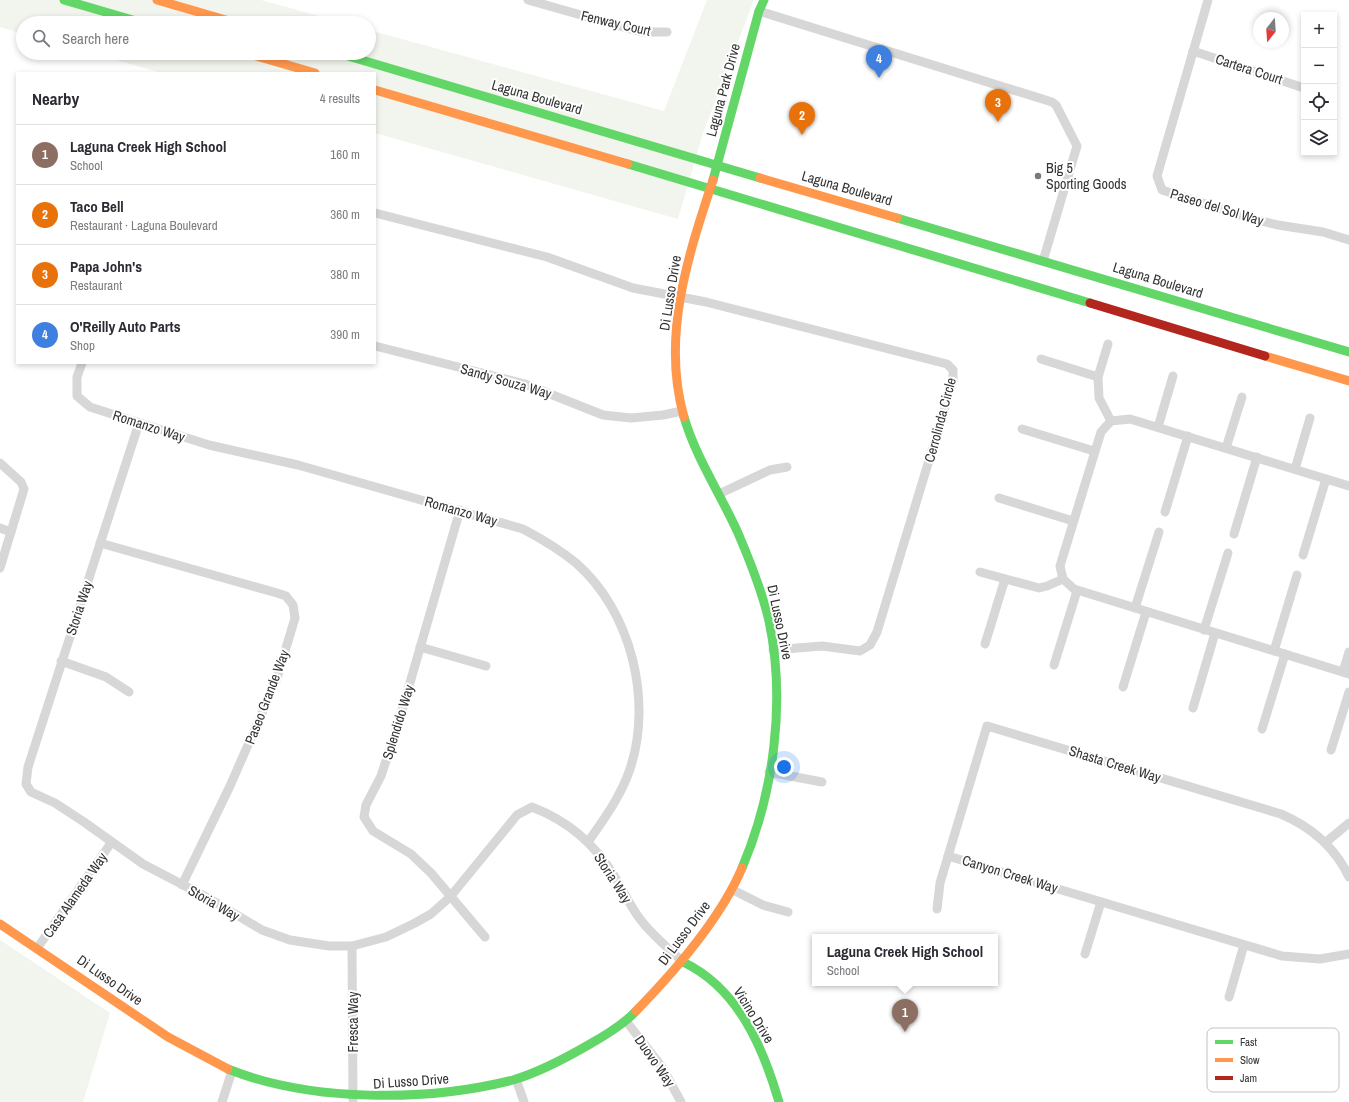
<!DOCTYPE html>
<html lang="en">
<head>
<meta charset="utf-8">
<style>
  body { margin:0; font-family:"Archivo Narrow",sans-serif; background:#f7f7f7; color:#2b2b33 }
  .controls { position:absolute; right:12px; top:12px; display:grid; overflow:hidden; border-radius:0px; box-shadow:0 2px 6px #0003 }
  .controls button { width:36px; height:36px; display:grid; place-items:center; padding:0; border:0; border-bottom:1px solid #e1e1e2; background:#fff; color:#2b2b33; font:20px sans-serif }
  .compass { position:absolute; left:1253px; top:12px; width:36px; height:36px; border-radius:50%; background:#fff; box-shadow:0 2px 6px #0003; rotate:197deg }
  .you { position:absolute; left:784px; top:767px; width:14px; height:14px; margin:-10px; border:3px solid #fff; border-radius:50%; background:#1a73e8; box-shadow:0 0 0 6px #1a73e833 }
  .badge { display:grid; place-items:center; width:26px; height:26px; border-radius:50%; background:#7a7a7a; color:#fff; font-size:13px; font-weight:700 }
  .pin { position:absolute; translate:-50% -33px; filter:drop-shadow(0 1px 2px #0008) }
  .pin::after { content:''; position:absolute; top:21px; width:14px; height:12px; background:inherit; clip-path:polygon(0 0,100% 0,50% 100%) }
  .popup { position:absolute; left:812px; top:934px; width:186px; height:52px; box-sizing:border-box; display:grid; place-content:center; border-radius:0px; background:#fff; filter:drop-shadow(0 1px 3px #0005); font-size:13px; white-space:nowrap; color:#7c7c81 }
  .popup b { font-size:15px; color:#2b2b33 }
  .popup::after { content:''; position:absolute; left:50%; top:100%; margin-left:-8px; border:8px solid transparent; border-top-color:#fff }
  .list { margin:0; padding:0; list-style:none }
  h2 { display:flex; justify-content:space-between; align-items:center; height:52px; margin:0; padding:0 16px; font-size:17px }
  h2 small { font-size:13px; font-weight:400; color:#7c7c81 }
  .list li { display:grid; grid-template-columns:26px 1fr auto; gap:12px; align-items:center; box-sizing:border-box; height:60px; padding:0 16px; border-top:1px solid #e1e1e2 }
  .list b { display:block; font-size:15px; white-space:nowrap }
  .list p { margin:0; font-size:13px; white-space:nowrap; color:#7c7c81 }
  .list em { font-size:13px; font-style:normal; color:#7c7c81 }
  .icon { flex:none; width:22px; height:22px; fill:none; stroke:currentColor; stroke-width:2; stroke-linecap:round; stroke-linejoin:round }
  .map { position:relative; flex:none; width:1349px; height:1102px; overflow:hidden }
  .search { position:absolute; background:#fff; box-shadow:0 2px 6px #0003; left:16px; top:16px; width:360px; height:44px; display:flex; align-items:center; gap:10px; box-sizing:border-box; padding:0 14px; border-radius:22px; color:#7c7c81; font-size:15px }
  .panel { position:absolute; background:#fff; box-shadow:0 2px 6px #0003; left:16px; top:72px; width:360px; height:292px; border-radius:0px }
  .map>svg:first-child { display:block }
</style>
</head>
<body>
<div class="map">
<svg width="1349" height="1102" viewBox="0 0 1349 1102">
  <rect width="100%" height="100%" fill="#fff"/>
  <g fill="#f1f5ed">
    <polygon points="0,0 261,0 344,23 23,23 23,34 0,27"/>
    <polygon points="707,0 754,0 703,133 678,219 375,133 375,73 162,73 91,53 369,53 369,30 664,111"/>
    <polygon points="0,940 110,1013 83,1102 0,1102"/>
  </g>
  <g fill="none" stroke-linecap="round" stroke-linejoin="round">
    <g stroke="#d7d7d7" stroke-width="9">
      <polyline points="528,0 630,29 642,32 667,32"/>
      <polyline points="1208,0 1157,176 1162,190 1249,218 1278,225 1323,232 1349,240"/>
      <polyline points="759,11 1052,102 1056,105 1077,146 1043,261"/>
      <polyline points="1193,51 1304,88"/>
      <polyline points="375,213 547,257 633,288 706,302 947,364 953,370 953,381 877,632 870,645 860,651 822,646 773,650"/>
      <polyline points="1108,344 1098,377 1099,398 1111,421"/>
      <polyline points="375,346 525,384 603,415 631,418 663,415 682,411"/>
      <polyline points="1041,359 1098,377"/>
      <path d="M82,363L77,377V396L90,407L209,445L298,465L523,529C542,539 559,549 576,563C631,611 653,700 630,769C621,796 604,819 588,842"/>
      <path d="M139,423L28,767L26,784L31,792L55,803L84,822L143,864L210,899L262,930L290,940L329,946H352L386,937L415,923L431,914L450,897L517,815L532,807C568,821 594,843 615,877C623,890 630,906 640,919C652,935 668,948 683,962"/>
      <polyline points="1158,427 1173,376"/>
      <polyline points="1022,429 1094,451"/>
      <polyline points="1226,448 1242,397"/>
      <polyline points="0,463 21,482 24,489 0,568"/>
      <polyline points="1295,469 1310,418"/>
      <polyline points="1349,486 1130,419 1111,421 1101,432 1060,566 1063,579 1074,589 1349,674"/>
      <polyline points="719,494 770,470 787,467"/>
      <polyline points="999,498 1073,521"/>
      <polyline points="460,510 398,724 381,776 366,805 364,817 373,831 411,854 431,873 485,937"/>
      <polyline points="1165,512 1188,436"/>
      <polyline points="0,528 11,532"/>
      <polyline points="1234,534 1257,457"/>
      <polyline points="100,543 277,593 286,596 293,605 295,618 276,681 230,786 182,885"/>
      <polyline points="1303,555 1326,479"/>
      <polyline points="980,572 1039,588 1047,586 1063,579"/>
      <polyline points="1135,608 1159,532"/>
      <polyline points="1204,630 1228,553"/>
      <polyline points="985,644 1005,579"/>
      <polyline points="420,647 486,666"/>
      <polyline points="1274,651 1297,575"/>
      <polyline points="61,661 106,677 129,692"/>
      <polyline points="1054,665 1077,591"/>
      <polyline points="1343,672 1349,652"/>
      <polyline points="1123,687 1146,612"/>
      <polyline points="1193,708 1215,633"/>
      <polyline points="1262,729 1285,654"/>
      <polyline points="1331,750 1349,692"/>
      <polyline points="769,772 822,782"/>
      <polyline points="1325,843 1349,823"/>
      <polyline points="948,856 1282,956 1320,959 1349,954"/>
      <polyline points="733,890 763,905 788,912"/>
      <path d="M937,909L940,883L987,726L1281,814C1311,827 1335,847 1349,877"/>
      <polyline points="352,946 353,1100"/>
      <polyline points="38,947 111,843"/>
      <polyline points="1085,954 1101,902"/>
      <polyline points="1229,997 1244,945"/>
      <polyline points="626,1021 662,1067 681,1102"/>
      <polyline points="516,1079 524,1102"/>
      <polyline points="222,1102 232,1071"/>
    </g>
    <g stroke="#63d668" stroke-width="9">
      <polyline points="64,0 143,23"/>
      <polyline points="338,53 760,178"/>
      <polyline points="628,164 1090,303"/>
      <polyline points="713,180 759,11 764,0"/>
      <polyline points="897,218 1349,352"/>
      <path d="M684,417C696,458 721,495 738,533C750,561 762,591 769,621C786,701 774,793 742,868"/>
      <path d="M683,962C738,988 763,1047 779,1102"/>
      <path d="M228,1069C310,1102 427,1102 513,1080C540,1072 566,1058 590,1044C606,1035 623,1025 636,1011"/>
    </g>
    <g stroke="#ff974d" stroke-width="9">
      <polyline points="157,0 236,23"/>
      <polyline points="246,53 315,73"/>
      <polyline points="375,90 628,164"/>
      <polyline points="760,178 897,218"/>
      <polyline points="1265,356 1349,381"/>
      <path d="M684,417C661,337 688,256 713,180"/>
      <polyline points="0,924 168,1037 228,1069"/>
      <path d="M636,1011C675,971 720,920 742,868"/>
    </g>
    <polyline stroke="#b3261e" stroke-width="9" points="1090,303 1265,356"/>
  </g>
  <circle fill="#7a7a7a" stroke="#fff" stroke-width="1.5" cx="1038" cy="176" r="4"/>
  <g text-anchor="middle" dominant-baseline="central" stroke-width="4" stroke-linejoin="round" paint-order="stroke">
    <g font-size="14" fill="#333" stroke="#fff">
      <text transform="translate(616 23) rotate(13)">Fenway Court</text>
      <text transform="translate(1249 69) rotate(18)">Cartera Court</text>
      <text transform="translate(723 90) rotate(-75)">Laguna Park Drive</text>
      <text transform="translate(537 97) rotate(16)">Laguna Boulevard</text>
      <text transform="translate(847 188) rotate(16)">Laguna Boulevard</text>
      <text transform="translate(1217 207) rotate(17)">Paseo del Sol Way</text>
      <text transform="translate(1158 280) rotate(17)">Laguna Boulevard</text>
      <text transform="translate(670 293) rotate(-81)">Di Lusso Drive</text>
      <text transform="translate(506 381) rotate(16)">Sandy Souza Way</text>
      <text transform="translate(940 420) rotate(-75)">Cerrolinda Circle</text>
      <text transform="translate(149 426) rotate(18)">Romanzo Way</text>
      <text transform="translate(461 511) rotate(16)">Romanzo Way</text>
      <text transform="translate(79 608) rotate(-72)">Storia Way</text>
      <text transform="translate(780 622) rotate(78)">Di Lusso Drive</text>
      <text transform="translate(267 697) rotate(-69)">Paseo Grande Way</text>
      <text transform="translate(398 722) rotate(-73)">Splendido Way</text>
      <text transform="translate(1115 764) rotate(17)">Shasta Creek Way</text>
      <text transform="translate(1010 874) rotate(17)">Canyon Creek Way</text>
      <text transform="translate(613 878) rotate(57)">Storia Way</text>
      <text transform="translate(75 895) rotate(-55)">Casa Alameda Way</text>
      <text transform="translate(214 903) rotate(30)">Storia Way</text>
      <text transform="translate(684 933) rotate(-53)">Di Lusso Drive</text>
      <text transform="translate(110 980) rotate(35)">Di Lusso Drive</text>
      <text transform="translate(754 1015) rotate(58)">Vicino Drive</text>
      <text transform="translate(353 1022) rotate(-90)">Fresca Way</text>
      <text transform="translate(655 1061) rotate(55)">Duovo Way</text>
      <text transform="translate(411 1081) rotate(-4)">Di Lusso Drive</text>
    </g>
    <g font-size="14" fill="#333" stroke="#fff" text-anchor="start">
      <text x="1046" y="168">Big 5<tspan x="1046" dy="16">Sporting Goods</tspan></text>
    </g>
  </g>
  <rect x="1207" y="1028" width="132" height="64" rx="6" fill="#fff" stroke="#c2c2c2" stroke-width="1"/>
  <rect x="1215" y="1040" width="18" height="4" fill="#63d668"/>
  <rect x="1215" y="1058" width="18" height="4" fill="#ff974d"/>
  <rect x="1215" y="1076" width="18" height="4" fill="#b3261e"/>
  <g font-size="11" fill="#333">
    <text x="1240" y="1046">Fast</text>
    <text x="1240" y="1064">Slow</text>
    <text x="1240" y="1082">Jam</text>
  </g>
</svg>
<div class="controls">
<button>+</button>
<button>−</button>
<button><svg class="icon" aria-label="locate" viewBox="0 0 24 24"><circle cx="12" cy="12" r="6"/><path d="M12 2v4M12 18v4M2 12h4M18 12h4"/></svg></button>
<button><svg class="icon" aria-label="layers" viewBox="0 0 24 24"><path d="M12 4l9 5-9 5-9-5zM3 14l9 5 9-5"/></svg></button>
</div>
<svg class="compass" viewBox="-18 -18 36 36"><path d="M0-13l5 13h-10z" fill="#e53935"/><path d="M0 13l5-13h-10z" fill="#7c7c81"/></svg>
<div class="you"></div>
<div class="pin badge" style="left:905px;top:1032px;background:#8d6e63">1</div>
<div class="popup"><b>Laguna Creek High School</b>School</div>
<div class="pin badge" style="left:802px;top:135px;background:#e8710a">2</div>
<div class="pin badge" style="left:998px;top:122px;background:#e8710a">3</div>
<div class="pin badge" style="left:879px;top:78px;background:#3f7fe0">4</div>
<div class="search"><svg class="icon" aria-label="search" viewBox="0 0 24 24"><circle cx="10" cy="10" r="6"/><path d="M15 15l6 6"/></svg>Search here</div>
<section class="panel">
<h2>Nearby<small>4 results</small></h2>
<ul class="list">
<li><span class="badge" style="background:#8d6e63">1</span><div><b>Laguna Creek High School</b><p>School</p></div><em>160 m</em></li>
<li><span class="badge" style="background:#e8710a">2</span><div><b>Taco Bell</b><p>Restaurant · Laguna Boulevard</p></div><em>360 m</em></li>
<li><span class="badge" style="background:#e8710a">3</span><div><b>Papa John's</b><p>Restaurant</p></div><em>380 m</em></li>
<li><span class="badge" style="background:#3f7fe0">4</span><div><b>O'Reilly Auto Parts</b><p>Shop</p></div><em>390 m</em></li>
</ul>
</section>
</div>
</body>
</html>
